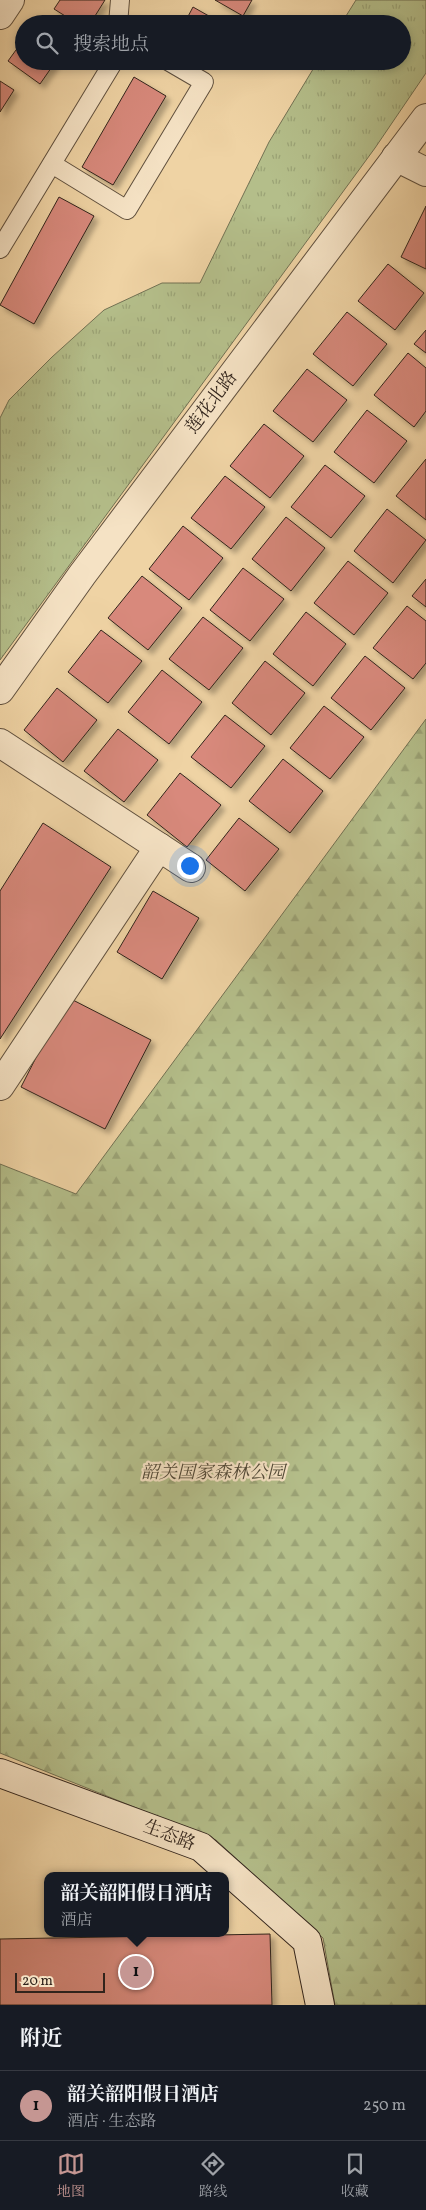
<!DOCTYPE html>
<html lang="zh">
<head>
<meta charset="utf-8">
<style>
  body { margin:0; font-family:Vollkorn,"Noto Serif SC",serif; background:#242831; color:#f1f3f6 }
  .scale { position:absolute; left:15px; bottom:12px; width:90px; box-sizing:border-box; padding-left:5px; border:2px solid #31241c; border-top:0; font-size:14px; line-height:18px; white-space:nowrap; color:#31241c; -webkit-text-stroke:4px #f5e2c4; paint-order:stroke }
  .you { position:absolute; left:189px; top:865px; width:18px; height:18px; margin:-12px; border:4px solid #fff; border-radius:50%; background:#1a73e8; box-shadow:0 0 0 8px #1a73e833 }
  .badge { display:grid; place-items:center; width:32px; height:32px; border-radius:50%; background:#c59692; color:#111; font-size:16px; font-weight:700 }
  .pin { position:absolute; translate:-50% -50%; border:2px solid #fff; box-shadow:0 1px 5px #0006 }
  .popup { position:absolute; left:44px; top:1872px; width:185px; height:65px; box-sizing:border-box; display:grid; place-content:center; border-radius:10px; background:#171b24; filter:drop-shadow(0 1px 4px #0005); font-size:16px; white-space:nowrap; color:#9ea1a6 }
  .popup b { font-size:19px; color:#f1f3f6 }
  .popup::after { content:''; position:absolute; left:50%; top:100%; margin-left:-10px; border:10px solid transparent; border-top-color:#171b24 }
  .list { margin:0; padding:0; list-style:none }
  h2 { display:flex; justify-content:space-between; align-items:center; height:65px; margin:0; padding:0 20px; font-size:21px }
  h2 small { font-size:16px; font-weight:400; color:#9ea1a6 }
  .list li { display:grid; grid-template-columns:32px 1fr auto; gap:15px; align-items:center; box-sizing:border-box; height:70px; padding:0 20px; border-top:1px solid #363941 }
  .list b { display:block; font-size:19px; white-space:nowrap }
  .list p { margin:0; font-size:16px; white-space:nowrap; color:#9ea1a6 }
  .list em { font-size:16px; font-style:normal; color:#9ea1a6 }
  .icon { flex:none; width:28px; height:28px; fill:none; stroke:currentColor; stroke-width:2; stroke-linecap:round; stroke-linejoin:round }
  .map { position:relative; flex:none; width:426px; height:2005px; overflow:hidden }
  .search { position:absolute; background:#171b24; box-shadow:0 2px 8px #0003; left:15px; right:15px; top:15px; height:55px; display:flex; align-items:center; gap:12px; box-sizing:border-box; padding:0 18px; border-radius:28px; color:#9ea1a6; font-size:19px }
  .sheet { height:135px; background:#171b24 }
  nav { display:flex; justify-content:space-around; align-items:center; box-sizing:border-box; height:70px; border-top:1px solid #363941; background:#171b24; font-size:14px; color:#9ea1a6 }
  nav a { display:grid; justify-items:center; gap:2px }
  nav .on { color:#c59692 }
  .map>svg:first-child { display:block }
</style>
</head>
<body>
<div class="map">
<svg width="426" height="2005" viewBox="0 0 426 2005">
  <defs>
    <pattern id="grass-tufts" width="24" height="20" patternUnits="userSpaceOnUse" patternTransform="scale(1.25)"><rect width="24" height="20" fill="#b4be8a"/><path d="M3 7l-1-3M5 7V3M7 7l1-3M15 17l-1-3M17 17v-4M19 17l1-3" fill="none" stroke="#9ba376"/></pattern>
    <pattern id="forest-firs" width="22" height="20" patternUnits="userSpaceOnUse" patternTransform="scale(1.25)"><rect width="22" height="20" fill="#b4be8a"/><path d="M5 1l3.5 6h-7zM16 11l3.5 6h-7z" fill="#9ba376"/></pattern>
    <filter id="shadow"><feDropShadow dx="4.5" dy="4.5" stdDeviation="2.5" flood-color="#0004"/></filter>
  </defs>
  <rect width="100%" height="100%" fill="#efd3a4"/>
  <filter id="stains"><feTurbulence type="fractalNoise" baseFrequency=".004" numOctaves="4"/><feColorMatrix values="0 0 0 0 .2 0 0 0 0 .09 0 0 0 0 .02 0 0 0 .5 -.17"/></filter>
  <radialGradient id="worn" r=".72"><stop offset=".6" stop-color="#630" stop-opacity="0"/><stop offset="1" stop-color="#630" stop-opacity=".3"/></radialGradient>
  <polygon fill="url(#grass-tufts)" stroke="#727153" points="356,0 426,0 426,73 375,148 0,660 0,418 9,400 52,357 104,310 162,283 200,283 269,142 318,61 402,61 402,24 341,24"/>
  <polygon fill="url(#forest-firs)" stroke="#727153" points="426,719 426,2005 335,2005 323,1938 216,1840 0,1753 0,1164 76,1194"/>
  <g fill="#d8897b" stroke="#31241c" filter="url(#shadow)">
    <polygon points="60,0 105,0 90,24 78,24 54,9"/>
    <polygon points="215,0 252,0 243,16"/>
    <polygon points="193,7 223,24 184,24"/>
    <polygon points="24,39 24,61 56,61 40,84 8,61"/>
    <polygon points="134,77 166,96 113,185 82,167"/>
    <polygon points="0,81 14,90 0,112"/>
    <polygon points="59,197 94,216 34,324 0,305"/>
    <polygon points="426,206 426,269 401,257"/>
    <polygon points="388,264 424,293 395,330 358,301"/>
    <polygon points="347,312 387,344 353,386 313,354"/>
    <polygon points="426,330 426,353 414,344"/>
    <polygon points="408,353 426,368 426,411 414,427 374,395"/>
    <polygon points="307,369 347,400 313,442 273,411"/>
    <polygon points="367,410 407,441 374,483 334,452"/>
    <polygon points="264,424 304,456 270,498 230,466"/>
    <polygon points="426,459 426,520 396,496"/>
    <polygon points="325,465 365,496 331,538 291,507"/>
    <polygon points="225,476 265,507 231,549 191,518"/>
    <polygon points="387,509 426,540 393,583 354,551"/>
    <polygon points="286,517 325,548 291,591 252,559"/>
    <polygon points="183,526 223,558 189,600 149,569"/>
    <polygon points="348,561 388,593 354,635 314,603"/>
    <polygon points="243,568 284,599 250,641 210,610"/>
    <polygon points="142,576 182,608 148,650 108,618"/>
    <polygon points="426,579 426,607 412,596"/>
    <polygon points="407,606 426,621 426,663 413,679 373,648"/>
    <polygon points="306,612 346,644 313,686 273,654"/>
    <polygon points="203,617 243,648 209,690 169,659"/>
    <polygon points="101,630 142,661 108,703 68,672"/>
    <polygon points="365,656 405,688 371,730 331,698"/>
    <polygon points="265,661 305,693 271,735 232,703"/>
    <polygon points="162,670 202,702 169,744 128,712"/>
    <polygon points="57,688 97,720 63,762 24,730"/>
    <polygon points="324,706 364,737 330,779 290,748"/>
    <polygon points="225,715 265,746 231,788 191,757"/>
    <polygon points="118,729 158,760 124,802 84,771"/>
    <polygon points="283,759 323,791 290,833 249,801"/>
    <polygon points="180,773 221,805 187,847 147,815"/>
    <polygon points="239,818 279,849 245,891 206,860"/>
    <polygon points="43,823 111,867 0,1039 0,891"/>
    <polygon points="153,891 199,918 162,979 117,952"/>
    <polygon points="67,997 151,1040 105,1129 21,1087"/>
    <polygon points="270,1934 272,2005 0,2005 0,1939"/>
  </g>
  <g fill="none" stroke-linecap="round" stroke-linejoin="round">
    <defs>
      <g id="lane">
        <polyline points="118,24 120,0"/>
        <polyline points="52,164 127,210 204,82 168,61"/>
        <polyline points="0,249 114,61"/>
      </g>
      <g id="street">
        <polyline points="0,15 10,0"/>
        <polyline points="396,157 426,172"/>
        <polyline points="0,690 82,575 426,118"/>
        <polyline points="0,743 191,868"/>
        <polyline points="0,1086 159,847"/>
      </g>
      <polyline id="secondary" points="0,1773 201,1847 307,1941 320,2005"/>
    </defs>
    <use href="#lane" stroke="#60503e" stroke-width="20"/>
    <use href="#street" stroke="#60503e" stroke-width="30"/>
    <use href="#secondary" stroke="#31241c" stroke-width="30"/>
    <use href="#lane" stroke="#f5e2c4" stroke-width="18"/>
    <use href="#street" stroke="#f5e2c4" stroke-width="28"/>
    <use href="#secondary" stroke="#f5e2c4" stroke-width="28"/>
  </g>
  <g text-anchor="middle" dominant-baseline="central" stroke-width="4.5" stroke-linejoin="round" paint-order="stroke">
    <g font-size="18" fill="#31241c" stroke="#f5e2c4">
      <text transform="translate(212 403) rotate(-53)">莲花北路</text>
      <text transform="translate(169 1836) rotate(21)">生态路</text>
    </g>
    <g font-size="18" font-style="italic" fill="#524a38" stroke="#f5e2c4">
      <text x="213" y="1473">韶关国家森林公园</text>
    </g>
  </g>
  <rect width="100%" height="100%" filter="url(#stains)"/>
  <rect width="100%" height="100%" fill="url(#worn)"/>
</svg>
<div class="scale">20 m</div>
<div class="you"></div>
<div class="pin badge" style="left:136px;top:1972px">1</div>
<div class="popup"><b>韶关韶阳假日酒店</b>酒店</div>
<div class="search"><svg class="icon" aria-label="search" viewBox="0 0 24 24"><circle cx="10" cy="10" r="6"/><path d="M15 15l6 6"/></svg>搜索地点</div>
</div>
<section class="sheet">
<h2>附近<small></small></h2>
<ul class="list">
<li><span class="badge">1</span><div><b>韶关韶阳假日酒店</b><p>酒店 · 生态路</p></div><em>250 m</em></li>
</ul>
</section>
<nav>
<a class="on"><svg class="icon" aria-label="map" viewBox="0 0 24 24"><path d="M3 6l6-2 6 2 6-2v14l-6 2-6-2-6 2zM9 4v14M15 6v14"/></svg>地图</a>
<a><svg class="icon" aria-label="directions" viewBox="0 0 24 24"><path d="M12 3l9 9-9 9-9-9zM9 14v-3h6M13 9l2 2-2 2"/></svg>路线</a>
<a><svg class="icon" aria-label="saved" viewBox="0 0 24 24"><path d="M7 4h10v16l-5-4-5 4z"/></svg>收藏</a>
</nav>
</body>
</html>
